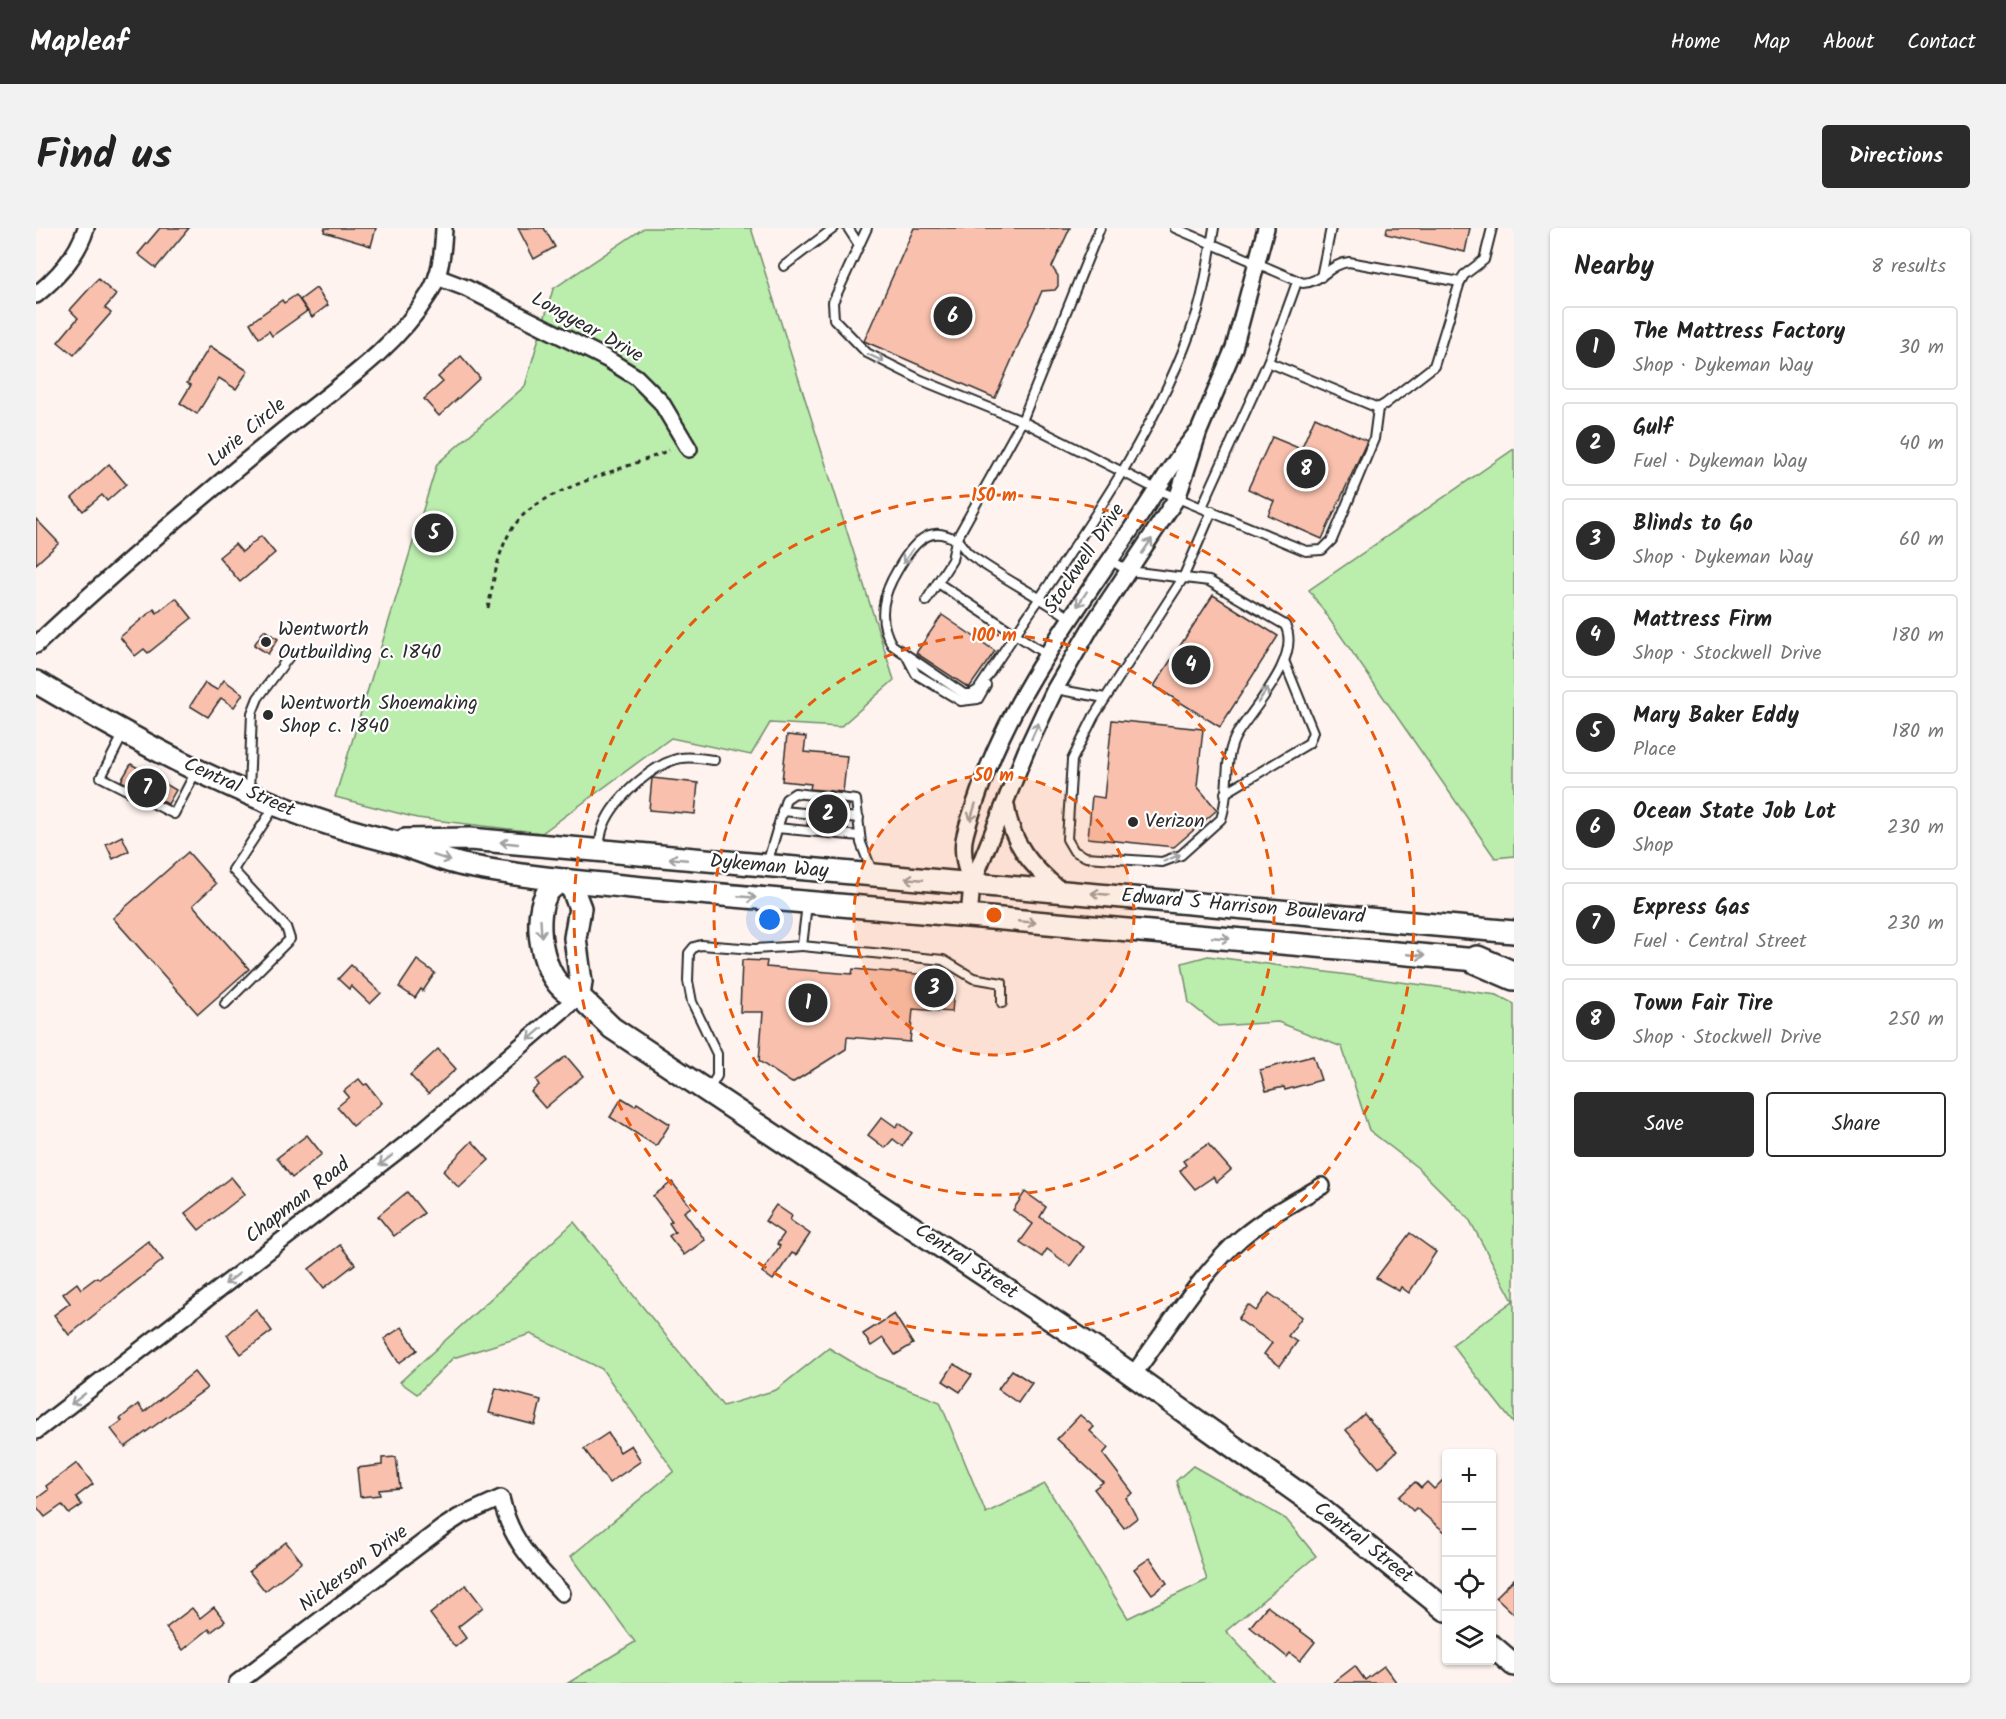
<!DOCTYPE html>
<html lang="en">
<head>
<meta charset="utf-8">
<style>
  body { margin:0; font-family:Kalam,sans-serif; background:#f2f2f2; color:#222 }
  .controls { position:absolute; right:18px; bottom:18px; display:grid; overflow:hidden; border-radius:6px; box-shadow:0 2px 4px #0004 }
  .controls button { width:54px; height:54px; display:grid; place-items:center; padding:0; border:0; border-bottom:2px solid #e0e0e0; background:#fff; color:#222; font:30px sans-serif }
  .you { position:absolute; left:734px; top:692px; width:21px; height:21px; margin:-15px; border:4px solid #fff; border-radius:50%; background:#1a73e8; box-shadow:0 0 0 9px #1a73e833 }
  .badge { display:grid; place-items:center; width:39px; height:39px; border-radius:50%; background:#2b2b2b; color:#fff; font-size:20px; font-weight:700 }
  .pin { position:absolute; translate:-50% -50%; border:3px solid #fff; box-shadow:0 2px 6px #0006 }
  .list { margin:0; padding:0; list-style:none }
  h2 { display:flex; justify-content:space-between; align-items:center; height:78px; margin:0; padding:0 24px; font-size:26px }
  h2 small { font-size:20px; font-weight:400; color:#767676 }
  .list li { display:grid; grid-template-columns:39px 1fr auto; gap:18px; align-items:center; box-sizing:border-box; height:84px; margin:0 12px 12px; padding:0 12px; border:2px solid #e0e0e0; border-radius:6px }
  .list b { display:block; font-size:22px; white-space:nowrap }
  .list p { margin:0; font-size:20px; white-space:nowrap; color:#767676 }
  .list em { font-size:20px; font-style:normal; color:#767676 }
  .actions { display:flex; gap:12px; padding:18px 24px }
  .actions a { flex:1; padding:14px 0; border:2px solid #2b2b2b; border-radius:6px; text-align:center; font-size:21px; color:#2b2b2b }
  .actions .main { background:#2b2b2b; color:#fff }
  .icon { flex:none; width:33px; height:33px; fill:none; stroke:currentColor; stroke-width:2; stroke-linecap:round; stroke-linejoin:round }
  .map { position:relative; flex:none; width:1478px; height:1455px; overflow:hidden; border-radius:6px }
  header { display:flex; align-items:center; gap:36px; box-sizing:border-box; height:84px; padding:0 30px; background:#2b2b2b; color:#fff }
  header strong { font-size:28px }
  nav { display:flex; gap:33px; margin-inline-start:auto; font-size:21px }
  .intro { display:flex; align-items:center; justify-content:space-between; box-sizing:border-box; height:144px; padding:0 36px }
  h1 { margin:0; font-size:42px }
  .button { padding:15px 27px; border-radius:6px; background:#2b2b2b; color:#fff; font-size:21px; font-weight:700 }
  main { display:flex; gap:36px; padding:0 36px }
  aside { flex:1; background:#fff; border-radius:6px; box-shadow:0 2px 4px #0004 }
  .map>svg:first-child { display:block }
</style>
</head>
<body>
<header>
<strong>Mapleaf</strong>
<nav><a>Home</a><a>Map</a><a>About</a><a>Contact</a></nav>
</header>
<div class="intro"><h1>Find us</h1><a class="button">Directions</a></div>
<main>
<div class="map">
<svg width="1478" height="1455" viewBox="0 0 1478 1455">
  <rect width="100%" height="100%" fill="#fef3ef"/>
  <filter id="ink" filterUnits="userSpaceOnUse"><feTurbulence type="fractalNoise" baseFrequency=".0167" numOctaves="2"/><feDisplacementMap in="SourceGraphic" scale="12" xChannelSelector="R" yChannelSelector="G"/><feConvolveMatrix kernelMatrix="1 2 1 2 8 2 1 2 1" color-interpolation-filters="sRGB"/></filter>
  <g filter="url(#ink)">
    <g fill="#bbedad" stroke="#738c6c" stroke-width="1.5">
      <polygon points="608,0 715,0 858,452 804,499 734,495 715,527 635,510 506,605 381,590 299,569 401,236 489,158 517,61"/>
      <polygon points="1478,221 1478,628 1459,630 1273,362"/>
      <polygon points="1172,728 1461,767 1478,776 1478,1196 1416,1117 1477,1073 1433,991 1382,940 1333,902 1306,819 1242,794 1182,798 1153,775 1146,735"/>
      <polygon points="538,994 687,1178 740,1162 793,1120 841,1149 904,1174 950,1285 1009,1256 1092,1390 1171,1352 1140,1253 1157,1238 1250,1291 1280,1328 1190,1403 1239,1455 532,1455 599,1414 535,1328 638,1243 566,1141 495,1106 417,1130 381,1166 364,1154"/>
    </g>
    <g fill="#f9c1ad" stroke="#2b2b2b" stroke-width="1.5">
      <polygon points="124,0 153,0 120,40 102,26"/>
      <polygon points="289,0 340,0 335,18 288,4"/>
      <polygon points="482,0 508,0 519,19 498,31"/>
      <polygon points="878,0 1034,0 1016,39 1022,48 1022,58 1019,62 1006,63 959,170 828,113"/>
      <polygon points="1351,0 1434,0 1429,24 1350,6"/>
      <polygon points="62,51 80,67 69,80 75,85 38,127 22,114 42,90 34,82"/>
      <polygon points="280,60 292,77 276,89 264,72"/>
      <polygon points="260,67 271,83 236,108 233,103 223,110 214,95 246,72 248,75"/>
      <polygon points="174,118 212,143 200,161 183,150 161,186 144,175 155,157 151,155"/>
      <polygon points="425,128 444,150 403,188 388,171 407,154 402,149"/>
      <polygon points="1279,189 1331,213 1286,311 1232,287 1238,273 1212,261 1236,209 1265,221"/>
      <polygon points="73,236 90,256 71,273 66,267 47,283 36,270"/>
      <polygon points="0,291 23,315 0,336"/>
      <polygon points="225,308 239,325 204,354 183,329 199,316 206,324"/>
      <polygon points="1177,367 1242,408 1184,499 1118,458"/>
      <polygon points="140,370 156,390 112,425 108,421 99,428 84,409 118,381 121,385"/>
      <polygon points="906,387 959,423 933,460 880,425"/>
      <polygon points="228,402 242,411 232,426 218,417"/>
      <polygon points="188,452 207,466 198,479 185,470 172,489 154,478 169,455 181,462"/>
      <polygon points="1076,492 1167,501 1161,558 1181,582 1138,619 1052,610 1056,568 1068,570"/>
      <polygon points="751,507 770,509 768,524 811,528 807,564 774,561 775,556 746,553"/>
      <polygon points="95,536 140,562 132,576 85,553"/>
      <polygon points="616,550 662,555 659,586 613,582"/>
      <polygon points="773,573 813,577 812,583 773,579"/>
      <polygon points="772,591 811,595 811,601 771,597"/>
      <polygon points="86,608 93,623 77,631 70,616"/>
      <polygon points="152,624 180,656 157,677 213,741 162,786 77,690"/>
      <polygon points="381,732 399,745 387,763 385,761 379,770 363,759"/>
      <polygon points="706,732 731,733 730,739 816,746 817,741 919,749 916,784 877,781 874,814 811,809 810,821 756,855 723,833 727,784 704,784"/>
      <polygon points="315,737 345,765 334,776 315,758 313,761 302,751"/>
      <polygon points="402,821 420,841 392,866 374,847"/>
      <polygon points="530,828 547,848 509,880 495,864 503,857 500,852"/>
      <polygon points="1277,828 1285,852 1249,862 1248,859 1230,863 1224,842"/>
      <polygon points="323,851 328,857 331,856 346,875 317,898 301,879 313,869 308,863"/>
      <polygon points="586,870 599,878 601,875 634,896 620,918 574,889"/>
      <polygon points="846,889 860,899 863,895 876,905 866,918 857,911 849,920 832,907"/>
      <polygon points="271,907 286,926 256,950 241,930"/>
      <polygon points="436,913 453,932 423,960 407,943"/>
      <polygon points="1172,916 1195,942 1181,954 1177,949 1159,961 1144,943 1150,937 1147,933"/>
      <polygon points="195,949 209,966 163,1002 149,985"/>
      <polygon points="636,954 655,979 648,984 669,1012 648,1027 633,1008 639,1004 633,995 636,993 617,968"/>
      <polygon points="371,964 388,985 358,1008 342,988"/>
      <polygon points="989,964 1010,979 1004,989 1048,1019 1034,1038 1011,1021 1006,1029 984,1014 997,996 977,982"/>
      <polygon points="740,977 756,988 754,992 774,1006 760,1027 756,1025 737,1052 726,1044 744,1018 741,1016 748,1006 729,993"/>
      <polygon points="1374,1005 1400,1024 1373,1065 1365,1059 1363,1063 1340,1050"/>
      <polygon points="112,1013 127,1032 33,1107 18,1087 34,1075 27,1066 41,1055 45,1061 61,1049 63,1051"/>
      <polygon points="304,1017 319,1036 288,1060 273,1041"/>
      <polygon points="1233,1065 1266,1089 1252,1108 1261,1114 1244,1138 1228,1126 1236,1115 1202,1091 1212,1077 1220,1083"/>
      <polygon points="220,1081 236,1103 205,1126 191,1107"/>
      <polygon points="858,1086 877,1116 859,1127 847,1110 835,1118 827,1106"/>
      <polygon points="366,1099 381,1122 363,1135 348,1111"/>
      <polygon points="918,1136 936,1147 924,1164 907,1153"/>
      <polygon points="976,1142 996,1155 982,1175 962,1161"/>
      <polygon points="158,1144 171,1160 89,1219 75,1201 86,1193 84,1191 102,1176 108,1184"/>
      <polygon points="460,1160 505,1172 499,1197 453,1185"/>
      <polygon points="1328,1186 1361,1223 1343,1240 1310,1202"/>
      <polygon points="1044,1187 1058,1199 1054,1203 1072,1220 1067,1226 1097,1265 1090,1270 1101,1290 1088,1300 1058,1261 1067,1254 1021,1211"/>
      <polygon points="572,1205 584,1224 595,1217 605,1233 573,1255 548,1221"/>
      <polygon points="360,1229 364,1260 343,1262 344,1267 324,1269 321,1240 346,1237 346,1230"/>
      <polygon points="41,1235 57,1256 40,1269 46,1277 33,1286 26,1277 9,1289 0,1278 0,1271 12,1262 10,1258"/>
      <polygon points="1410,1249 1410,1305 1380,1280 1377,1283 1363,1269 1379,1254 1385,1260 1391,1254 1398,1261"/>
      <polygon points="250,1314 266,1334 229,1363 213,1343"/>
      <polygon points="1114,1330 1131,1355 1116,1366 1098,1341"/>
      <polygon points="1478,1351 1478,1386 1460,1369"/>
      <polygon points="430,1357 447,1379 422,1399 430,1410 419,1419 394,1386"/>
      <polygon points="1231,1378 1279,1414 1264,1433 1254,1425 1251,1429 1214,1399"/>
      <polygon points="178,1379 189,1393 175,1404 173,1401 147,1422 130,1400 156,1380 164,1390"/>
      <polygon points="1319,1438 1329,1452 1348,1438 1361,1455 1297,1455"/>
    </g>
    <g fill="none" stroke-linecap="round" stroke-linejoin="round">
      <defs>
        <g id="lane">
          <polyline points="812,0 823,17"/>
          <polyline points="831,0 797,74 798,91 831,125 885,152 986,193 1120,261 1270,323 1286,322 1296,312 1338,211 1342,180"/>
          <path d="M1139,0L1267,55C1286,54 1293,36 1313,34L1424,54"/>
          <polyline points="748,38 798,0"/>
          <polyline points="1285,49 1295,0"/>
          <polyline points="1232,134 1342,180 1349,176 1398,138 1424,54 1428,47 1448,32 1456,0"/>
          <polyline points="1166,279 1232,134 1261,54"/>
          <path d="M1074,332L1093,343L1173,353L1249,397C1266,429 1218,479 1201,506C1186,531 1195,564 1185,591L1145,627L1126,634L1050,629L1038,623L1031,611L1036,532L1058,488L1147,350L1176,283"/>
          <polyline points="902,355 1011,427"/>
          <polyline points="890,373 916,332 920,312 986,193 1064,0"/>
          <path d="M1034,390C1002,367 965,350 933,326C928,322 926,316 921,312C916,309 905,305 899,306C880,307 864,337 856,352C845,374 843,395 856,417L928,466H935L942,462C1021,340 1115,224 1161,85C1170,58 1173,28 1178,0"/>
          <polyline points="870,427 880,446 925,473 942,471 950,457"/>
          <polyline points="1019,461 1069,470"/>
          <polyline points="88,505 65,549 138,586 160,543"/>
          <polyline points="213,564 216,485 222,470 255,426"/>
          <polyline points="1189,565 1273,515 1277,504 1249,435"/>
          <polyline points="746,583 823,590"/>
          <polyline points="741,600 824,608"/>
          <path d="M563,620C564,612 565,603 568,597C578,571 618,535 645,530C655,528 668,531 678,532"/>
          <polyline points="731,636 750,571 759,565 820,572 825,615 836,643"/>
          <polyline points="766,718 907,732 937,750 966,755 966,775"/>
          <polyline points="189,776 254,711 250,699 197,642 239,578"/>
          <polyline points="672,863 681,848 681,826 656,774 652,753 653,725 658,719 665,717 718,721 766,718 771,676"/>
        </g>
        <g id="street">
          <polyline points="401,49 430,60 571,131 600,149 625,174 653,221"/>
          <path d="M0,67C22,49 42,27 50,0"/>
          <path d="M0,417C78,343 161,273 244,205C295,163 358,123 393,66C405,47 407,22 408,0"/>
          <path d="M970,577C975,615 995,638 1024,662"/>
          <path d="M936,656C930,643 926,627 928,612C931,596 938,579 943,564C977,464 1042,381 1100,294C1120,264 1136,235 1159,207"/>
          <polyline points="933,689 936,656 990,523 1019,461 1055,399 1142,268 1163,203 1198,120 1230,0"/>
          <path d="M1097,1147C1130,1103 1164,1046 1205,1010C1230,989 1258,974 1286,958"/>
          <polyline points="0,1203 378,910 543,768"/>
          <path d="M201,1455L406,1300L423,1289L465,1270C475,1314 496,1333 526,1365"/>
        </g>
        <g id="secondary">
          <path d="M0,454C110,519 225,582 350,612C378,619 404,633 432,638C493,650 556,655 617,661L1441,732"/>
          <polyline points="369,612 434,611 1478,704"/>
          <polyline points="528,652 537,662 544,680 539,710 545,754 543,768 576,800 1070,1128 1282,1279 1410,1382"/>
          <path d="M528,652C521,656 513,660 510,667C495,694 508,764 543,768"/>
          <polyline points="1456,1418 1478,1437"/>
        </g>
        <polyline id="highway" points="1441,732 1478,748"/>
      </defs>
      <use href="#lane" stroke="#2b2b2b" stroke-width="12"/>
      <use href="#street" stroke="#2b2b2b" stroke-width="20"/>
      <use href="#secondary" stroke="#2b2b2b" stroke-width="26"/>
      <use href="#highway" stroke="#2b2b2b" stroke-width="32"/>
      <path stroke="#2b2b2b" stroke-width="3" stroke-dasharray="4.5 4.5" stroke-linecap="butt" d="M452,380C458,352 462,317 481,294C507,260 592,241 633,222"/>
      <use href="#lane" stroke="#fff" stroke-width="8"/>
      <use href="#street" stroke="#fff" stroke-width="15"/>
      <use href="#secondary" stroke="#fff" stroke-width="21"/>
      <use href="#highway" stroke="#fff" stroke-width="27"/>
    </g>
    <defs><path id="oneway-shaft" d="M-6 0H5M1.5-3L5.5 0L1.5 3" fill="none" stroke-width="1.6" stroke-linecap="round" stroke-linejoin="round" transform="scale(1.5)"/></defs>
    <g stroke="#a0a0a0">
      <use href="#oneway-shaft" transform="translate(840 130) rotate(26)"/>
      <use href="#oneway-shaft" transform="translate(1111 318) rotate(-56)"/>
      <use href="#oneway-shaft" transform="translate(872 328) rotate(125)"/>
      <use href="#oneway-shaft" transform="translate(1046 371) rotate(123)"/>
      <use href="#oneway-shaft" transform="translate(1227 467) rotate(-56)"/>
      <use href="#oneway-shaft" transform="translate(999 503) rotate(-66)"/>
      <use href="#oneway-shaft" transform="translate(937 584) rotate(107)"/>
      <use href="#oneway-shaft" transform="translate(473 615) rotate(-174)"/>
      <use href="#oneway-shaft" transform="translate(406 630) rotate(18)"/>
      <use href="#oneway-shaft" transform="translate(1136 630) rotate(-23)"/>
      <use href="#oneway-shaft" transform="translate(642 631) rotate(-175)"/>
      <use href="#oneway-shaft" transform="translate(878 651) rotate(-175)"/>
      <use href="#oneway-shaft" transform="translate(1064 666) rotate(-175)"/>
      <use href="#oneway-shaft" transform="translate(711 669) rotate(5)"/>
      <use href="#oneway-shaft" transform="translate(991 694) rotate(5)"/>
      <use href="#oneway-shaft" transform="translate(505 700) rotate(87)"/>
      <use href="#oneway-shaft" transform="translate(1185 710) rotate(5)"/>
      <use href="#oneway-shaft" transform="translate(1380 727) rotate(5)"/>
      <use href="#oneway-shaft" transform="translate(499 806) rotate(139)"/>
      <use href="#oneway-shaft" transform="translate(350 932) rotate(142)"/>
      <use href="#oneway-shaft" transform="translate(196 1051) rotate(142)"/>
      <use href="#oneway-shaft" transform="translate(42 1171) rotate(142)"/>
    </g>
  </g>
  <circle cx="958" cy="687" r="140" fill="#e8590c" fill-opacity=".12"/>
  <g fill="none" stroke="#e8590c" stroke-width="3" stroke-dasharray="10 8">
    <circle cx="958" cy="687" r="140"/>
    <circle cx="958" cy="687" r="280"/>
    <circle cx="958" cy="687" r="420"/>
  </g>
  <g fill="#2b2b2b" stroke="#fff" stroke-width="2">
    <circle cx="230" cy="414" r="6"/>
    <circle cx="232" cy="487" r="6"/>
    <circle cx="1097" cy="594" r="6"/>
  </g>
  <g text-anchor="middle" dominant-baseline="central" stroke-width="4.5" stroke-linejoin="round" paint-order="stroke">
    <g font-size="20" fill="#2b2b2b" stroke="#fff">
      <text transform="translate(551 100) rotate(29)">Longyear Drive</text>
      <text transform="translate(211 205) rotate(-40)">Lurie Circle</text>
      <text transform="translate(1049 331) rotate(-56)">Stockwell Drive</text>
      <text transform="translate(203 560) rotate(24)">Central Street</text>
      <text transform="translate(733 639) rotate(5)">Dykeman Way</text>
      <text transform="translate(1207 679) rotate(5)">Edward S Harrison Boulevard</text>
      <text transform="translate(262 973) rotate(-38)">Chapman Road</text>
      <text transform="translate(930 1034) rotate(34)">Central Street</text>
      <text transform="translate(1327 1315) rotate(38)">Central Street</text>
      <text transform="translate(318 1341) rotate(-37)">Nickerson Drive</text>
    </g>
    <g font-size="20" fill="#2b2b2b" stroke="#fff" text-anchor="start">
      <text x="242" y="402">Wentworth<tspan x="242" dy="23">Outbuilding c. 1840</tspan></text>
      <text x="244" y="476">Wentworth Shoemaking<tspan x="244" dy="23">Shop c. 1840</tspan></text>
      <text x="1109" y="594">Verizon</text>
    </g>
  </g>
  <circle cx="958" cy="687" r="9" fill="#e8590c" stroke="#fff" stroke-width="3"/>
  <g font-size="18" text-anchor="middle" font-weight="bold" fill="#e8590c" stroke="#fff" stroke-width="4.5" stroke-linejoin="round" paint-order="stroke">
    <text x="958" y="273">150 m</text>
    <text x="958" y="413">100 m</text>
    <text x="958" y="553">50 m</text>
  </g>
</svg>
<div class="controls">
<button>+</button>
<button>−</button>
<button><svg class="icon" aria-label="locate" viewBox="0 0 24 24"><circle cx="12" cy="12" r="6"/><path d="M12 2v4M12 18v4M2 12h4M18 12h4"/></svg></button>
<button><svg class="icon" aria-label="layers" viewBox="0 0 24 24"><path d="M12 4l9 5-9 5-9-5zM3 14l9 5 9-5"/></svg></button>
</div>
<div class="you"></div>
<div class="pin badge" style="left:772px;top:775px">1</div>
<div class="pin badge" style="left:792px;top:586px">2</div>
<div class="pin badge" style="left:898px;top:760px">3</div>
<div class="pin badge" style="left:1155px;top:437px">4</div>
<div class="pin badge" style="left:398px;top:305px">5</div>
<div class="pin badge" style="left:917px;top:88px">6</div>
<div class="pin badge" style="left:111px;top:560px">7</div>
<div class="pin badge" style="left:1270px;top:241px">8</div>
</div>
<aside>
<h2>Nearby<small>8 results</small></h2>
<ul class="list">
<li><span class="badge">1</span><div><b>The Mattress Factory</b><p>Shop · Dykeman Way</p></div><em>30 m</em></li>
<li><span class="badge">2</span><div><b>Gulf</b><p>Fuel · Dykeman Way</p></div><em>40 m</em></li>
<li><span class="badge">3</span><div><b>Blinds to Go</b><p>Shop · Dykeman Way</p></div><em>60 m</em></li>
<li><span class="badge">4</span><div><b>Mattress Firm</b><p>Shop · Stockwell Drive</p></div><em>180 m</em></li>
<li><span class="badge">5</span><div><b>Mary Baker Eddy</b><p>Place</p></div><em>180 m</em></li>
<li><span class="badge">6</span><div><b>Ocean State Job Lot</b><p>Shop</p></div><em>230 m</em></li>
<li><span class="badge">7</span><div><b>Express Gas</b><p>Fuel · Central Street</p></div><em>230 m</em></li>
<li><span class="badge">8</span><div><b>Town Fair Tire</b><p>Shop · Stockwell Drive</p></div><em>250 m</em></li>
</ul>
<div class="actions"><a class="main">Save</a><a>Share</a></div>
</aside>
</main>
</body>
</html>
